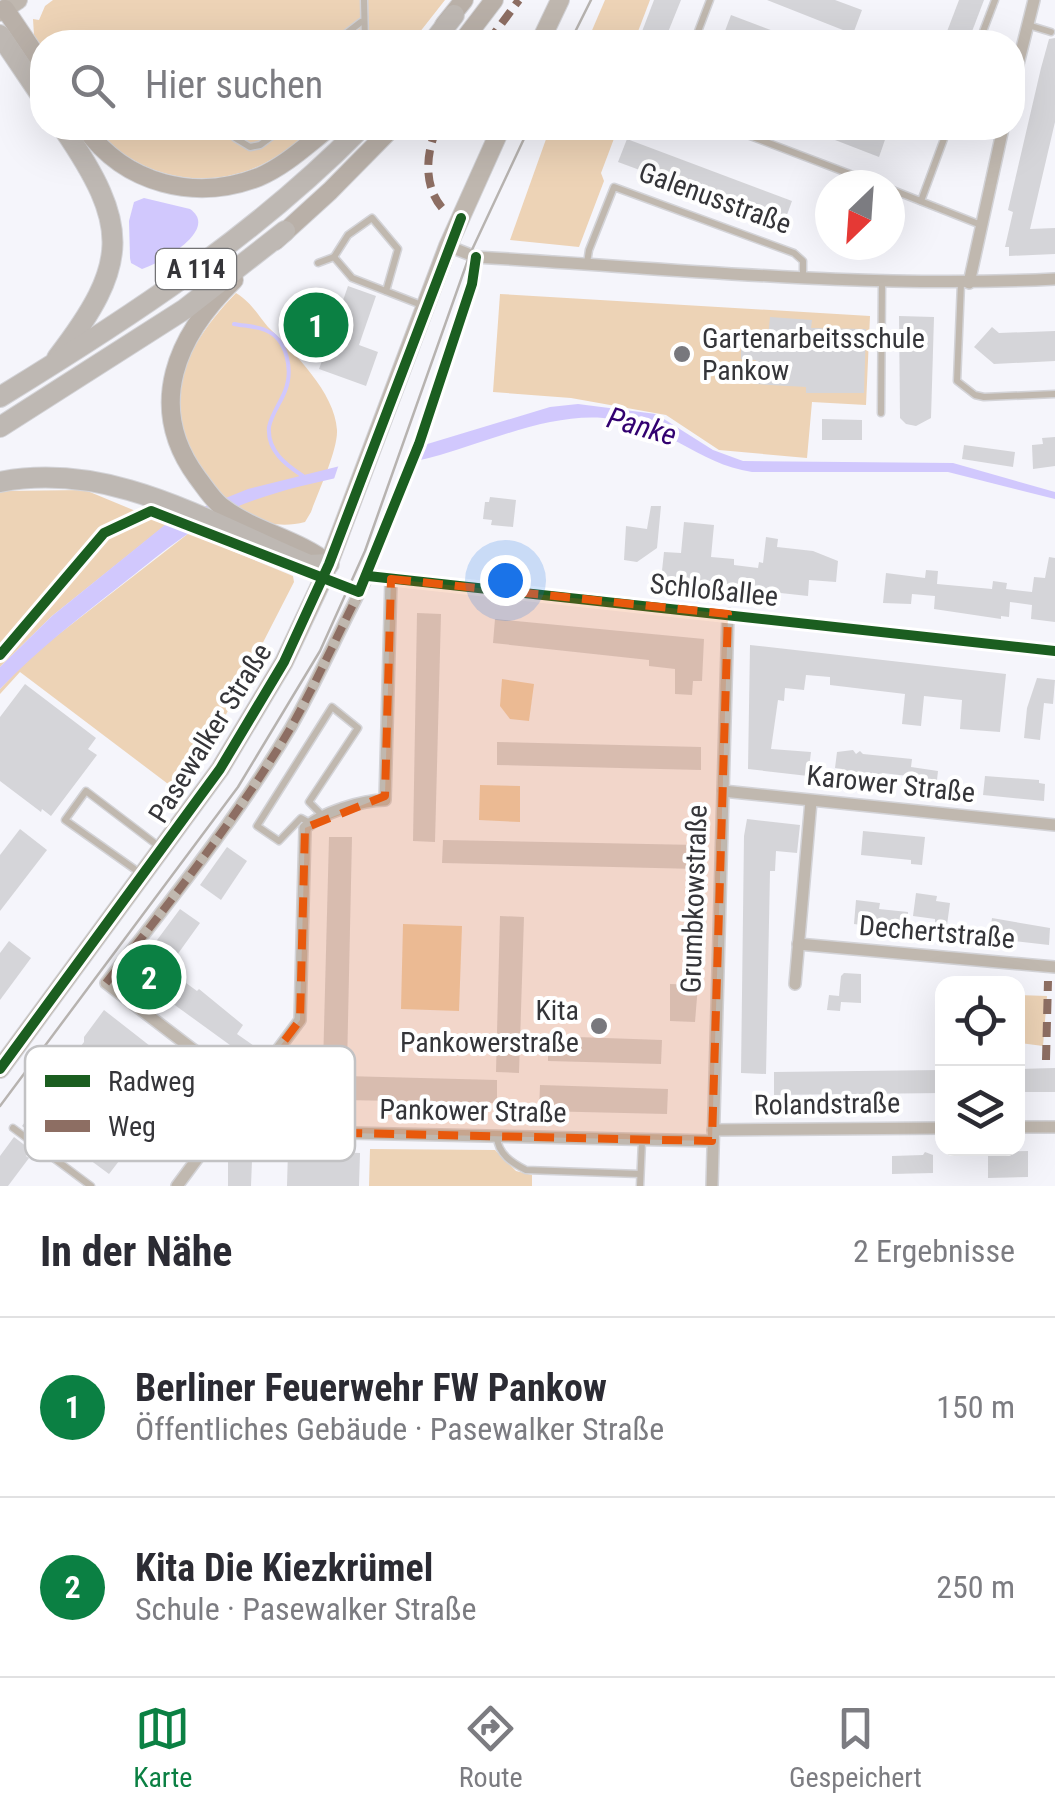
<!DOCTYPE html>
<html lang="de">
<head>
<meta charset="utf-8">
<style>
  body { margin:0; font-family:"Roboto Condensed",sans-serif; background:#f7f7f7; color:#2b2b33 }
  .controls { position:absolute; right:30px; bottom:30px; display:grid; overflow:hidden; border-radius:20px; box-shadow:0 10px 40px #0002 }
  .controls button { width:90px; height:90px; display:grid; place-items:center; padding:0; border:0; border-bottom:2px solid #e1e1e2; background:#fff; color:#2b2b33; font:50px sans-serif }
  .compass { position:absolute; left:815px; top:170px; width:90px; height:90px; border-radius:50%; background:#fff; box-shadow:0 10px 40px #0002; rotate:205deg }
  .you { position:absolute; left:505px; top:580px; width:35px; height:35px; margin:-25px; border:8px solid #fff; border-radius:50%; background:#1a73e8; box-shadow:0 0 0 15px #1a73e833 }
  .badge { display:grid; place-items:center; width:65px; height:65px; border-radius:50%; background:#0b8043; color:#fff; font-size:32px; font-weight:700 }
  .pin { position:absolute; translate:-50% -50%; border:5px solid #fff; box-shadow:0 2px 10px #0006 }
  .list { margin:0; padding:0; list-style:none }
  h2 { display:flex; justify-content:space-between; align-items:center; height:130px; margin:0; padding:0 40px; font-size:42px }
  h2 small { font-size:32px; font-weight:400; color:#7c7c81 }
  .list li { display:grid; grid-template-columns:65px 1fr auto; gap:30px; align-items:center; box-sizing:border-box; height:180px; padding:0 40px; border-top:2px solid #e1e1e2 }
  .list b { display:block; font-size:38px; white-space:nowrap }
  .list p { margin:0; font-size:32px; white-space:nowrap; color:#7c7c81 }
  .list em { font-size:32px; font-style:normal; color:#7c7c81 }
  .icon { flex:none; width:55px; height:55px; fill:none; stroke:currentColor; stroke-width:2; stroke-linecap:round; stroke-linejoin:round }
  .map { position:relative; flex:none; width:1055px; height:1186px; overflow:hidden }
  .search { position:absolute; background:#fff; box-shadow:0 10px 40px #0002; left:30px; right:30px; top:30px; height:110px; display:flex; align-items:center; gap:25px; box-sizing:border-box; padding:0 35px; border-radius:40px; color:#7c7c81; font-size:38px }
  .sheet { height:490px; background:#fff }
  nav { display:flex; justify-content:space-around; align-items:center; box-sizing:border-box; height:140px; border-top:2px solid #e1e1e2; background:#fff; font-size:28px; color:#7c7c81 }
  nav a { display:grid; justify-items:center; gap:5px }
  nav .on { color:#0b8043 }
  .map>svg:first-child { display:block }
</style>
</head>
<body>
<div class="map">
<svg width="1055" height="1186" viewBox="0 0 1055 1186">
  <rect width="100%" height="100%" fill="#f5f5fb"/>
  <g fill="#edd3b6">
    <polygon points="53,0 445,0 412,42 42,42 42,48 34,35 33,19 39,20 45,6"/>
    <polygon points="605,0 650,0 634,42 587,42"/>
    <path d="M96,128H316C300,139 283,154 265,163C206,193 137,178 96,128Z"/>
    <polygon points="550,128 618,128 601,173 604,181 579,247 510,240"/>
    <path d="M236,293C251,302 257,314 268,327C293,352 335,392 337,430C338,450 318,492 311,512L305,522C232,542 169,450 181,384C188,348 212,318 236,293Z"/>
    <polygon points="500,294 870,316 866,405 812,402 807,458 719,450 666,415 571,398 493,392"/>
    <polygon points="85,490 167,524 52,616 0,667 0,491"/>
    <polygon points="189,533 293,576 294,582 214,738 176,790 20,672 0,694 0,689 32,655"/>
    <polygon points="502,679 534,684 529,721 510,719 500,706"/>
    <polygon points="480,785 520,786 520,822 479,820"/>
    <polygon points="403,924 462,926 459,1011 401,1009"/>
    <polygon points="1018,995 1047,996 1043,1046 1020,1043"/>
    <polygon points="370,1149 495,1150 516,1171 532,1175 532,1186 369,1186"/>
  </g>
  <g fill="#d1c8fd">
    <path d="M144,198L190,209C220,230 160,263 142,269L131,263L130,258L129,221L134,202Z"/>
    <path d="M578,404L656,414L713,450L743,461L953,463L1055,492V499L948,472H752C697,464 666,422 603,418C550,414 491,440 440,455C374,473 297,481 234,508C192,526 157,557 121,585C79,618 37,650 0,689V667L52,616L171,520L248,489L424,445L550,407Z"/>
  </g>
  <polygon fill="#f5f5fb" points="425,443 418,463 332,485 339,464"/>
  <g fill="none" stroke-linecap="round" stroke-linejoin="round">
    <path stroke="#d1c8fd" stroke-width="4" d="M234,324C244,326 256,326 265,330C288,339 293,371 285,391C281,402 271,415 269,427C267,451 286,465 303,476"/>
  </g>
  <g fill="#d5d5d9">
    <polygon points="654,0 681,0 664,42 638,42"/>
    <polygon points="767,0 835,0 862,10 853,34"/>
    <polygon points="959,0 984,0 968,42 943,42"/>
    <polygon points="731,15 800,41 799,42 731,42 722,39"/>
    <polygon points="1055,38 1055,122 1030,229 1055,228 1055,254 1009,256 1009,247 1005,247 1013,212 1008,210 1041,68 1049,39"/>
    <polygon points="804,128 870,128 887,134 879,157"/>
    <polygon points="627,139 792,201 784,223 618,162"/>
    <polygon points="348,286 376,296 359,345 378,352 366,386 319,369 326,350 317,346 322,332 331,335"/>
    <polygon points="899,316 934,317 931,418 916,426 906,424 900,418"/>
    <polygon points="770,317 812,320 811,328 866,329 864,393 806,393 806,387 753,384 756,360 741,359 741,347 767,348"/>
    <polygon points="992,327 999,333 1055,331 1055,361 994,364 974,347"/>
    <polygon points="822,419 862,420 862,440 822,440"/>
    <polygon points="1055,437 1055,466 1033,469 1032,445 1043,444 1042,438"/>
    <polygon points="964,445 1015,452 1013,467 962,459"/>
    <polygon points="490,497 516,500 513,527 491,525 492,520 483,519 485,502 489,502"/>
    <polygon points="651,506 661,506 657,548 637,562 624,560 626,526 647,529"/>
    <polygon points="684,522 714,525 711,557 734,559 734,565 758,568 759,562 763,563 766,537 778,539 777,547 813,551 838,561 836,582 809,580 808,596 661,580 664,552 681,553"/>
    <polygon points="1049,557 1055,558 1055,622 1031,619 1032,605 1010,602 1009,617 1001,616 1001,619 934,609 935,596 912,594 911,604 883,603 886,573 925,578 926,570 938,571 937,584 992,589 993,581 1007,583 1006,589 1032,592 1034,577 1045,578"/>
    <polygon points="417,613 441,614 435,842 413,841"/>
    <polygon points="495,619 704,639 702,681 693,681 692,695 675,694 675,669 649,666 649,660 493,643"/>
    <polygon points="750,645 1006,674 1000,732 960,729 962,700 924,696 921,726 902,724 905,694 830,685 830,677 806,675 804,690 785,688 784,701 778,700 771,749 811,752 808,776 748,769"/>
    <polygon points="1037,678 1055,680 1053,704 1044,703 1040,740 1024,738 1027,708"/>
    <polygon points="25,684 96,738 88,749 97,755 51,816 42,809 41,812 0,781 0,717"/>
    <polygon points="497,742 701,747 701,770 497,765"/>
    <polygon points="853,750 856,754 860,751 863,754 912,759 911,767 938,771 936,789 907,788 908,776 882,773 880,784 841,780 842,769 835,768 837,752"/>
    <polygon points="985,776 1039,780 1039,783 1045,784 1044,801 983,795"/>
    <polygon points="747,819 800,825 797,853 776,851 775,871 770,871 766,1074 741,1073 744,836"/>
    <polygon points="20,829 47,850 0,911 0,855"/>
    <polygon points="863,831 925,837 922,865 911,864 911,860 861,855"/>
    <polygon points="329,837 352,837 347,1067 323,1066"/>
    <polygon points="443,840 698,845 697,869 442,863"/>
    <polygon points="227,847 247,861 221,900 200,885"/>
    <polygon points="916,893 937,896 936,901 950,903 947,925 935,923 935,919 913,916"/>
    <polygon points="856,900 880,903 879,909 908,912 906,931 854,924"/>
    <polygon points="180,909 200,923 167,969 197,991 199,989 243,1025 237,1034 260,1050 252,1061 132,974"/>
    <polygon points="500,916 524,917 519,1073 496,1072"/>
    <polygon points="992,918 1050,928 1049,945 989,938"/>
    <polygon points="9,941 31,958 0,1000 0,953"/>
    <polygon points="844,973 861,974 861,1003 841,1002 840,1011 827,1010 829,995 839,996 841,976"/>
    <polygon points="670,984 698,985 695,1022 670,1021"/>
    <polygon points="104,1010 214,1096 199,1116 173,1099 167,1093 169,1090 114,1049 78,1096 39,1139 22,1126 84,1042 84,1037"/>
    <polygon points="548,1036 662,1040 661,1064 548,1061"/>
    <polygon points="1055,1068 1055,1092 1018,1092 1018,1069"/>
    <polygon points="942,1070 942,1093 774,1095 774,1072"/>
    <polygon points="345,1076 497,1080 497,1103 344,1100"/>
    <polygon points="540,1085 668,1089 667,1114 539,1111"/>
    <polygon points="100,1126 129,1148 109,1174 82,1154"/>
    <polygon points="14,1137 31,1150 26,1156 29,1158 8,1186 0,1186 0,1156"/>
    <polygon points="288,1150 360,1153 359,1186 287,1186"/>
    <polygon points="1028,1151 1028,1177 988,1178 988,1152"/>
    <polygon points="925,1152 933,1155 933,1173 892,1174 892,1156 923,1155"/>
    <polygon points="228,1159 252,1160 251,1186 228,1186"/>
  </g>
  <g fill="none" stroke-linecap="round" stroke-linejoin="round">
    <defs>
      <g id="service">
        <polyline points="364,0 365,42"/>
        <polyline points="1028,25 1051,32"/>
        <polyline points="335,42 361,22"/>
        <polyline points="694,42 710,0"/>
        <polyline points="979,42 995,0"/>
        <polyline points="235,128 235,138 250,147 260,145 283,128"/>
        <polyline points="729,128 879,185"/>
        <polyline points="890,189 981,225"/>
        <polyline points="921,201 948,128"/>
        <polyline points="334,257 348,235 372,218 398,249 386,291"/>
        <polyline points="318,263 334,257 352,278 424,306"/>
        <polyline points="587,263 589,250 614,187 794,253 803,261 803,276"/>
        <polyline points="961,283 957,381 975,395 984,397 1055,394"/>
        <polyline points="881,413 882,282"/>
        <polyline points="310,823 301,818 279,841 257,826 332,707 358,728 309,802 324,817"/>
        <polyline points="140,873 65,820 86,791 161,848"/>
        <polyline points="13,1128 91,1186"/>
        <path d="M497,1137C498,1154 512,1163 526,1170L640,1174"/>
        <polyline points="640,1186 642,1141"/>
      </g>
      <g id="minor">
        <polyline points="1012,88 1034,0"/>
        <path d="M448,246L476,257C668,268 862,289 1055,279"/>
        <polyline points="969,283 1003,128"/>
        <polyline points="723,791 1055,825"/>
        <polyline points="798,944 1055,967"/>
        <polyline points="795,984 811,801"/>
        <polyline points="1018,1127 1055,1127"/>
        <polyline points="713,1130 942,1128"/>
        <path d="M712,1141L301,1132L106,983C170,901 238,817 291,727C319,678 341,626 368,576L1055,651"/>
        <path d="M177,1186L300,1020L305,828C321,813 362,800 385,800L391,579"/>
        <polyline points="712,1186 728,614"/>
      </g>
      <g id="secondary">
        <polyline points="0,12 18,0"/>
        <polyline points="540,42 560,0"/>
        <polyline points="0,1069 220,769 284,662 323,579 448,246 501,128"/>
      </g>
      <g id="primary">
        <polyline points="5,9 42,64"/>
        <polyline points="444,25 464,0"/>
        <polyline points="462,42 494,0"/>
        <path d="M85,128C125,184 195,202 259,177C285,166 307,145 329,128"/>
        <polyline points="275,241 330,191 392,128"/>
        <path d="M234,280C177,335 145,406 197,477C204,486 212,499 221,506C254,532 297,538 329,564"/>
      </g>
      <g id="motorway">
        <polyline points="0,35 42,97"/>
        <polyline points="433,42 454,15"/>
        <path d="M57,358C130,263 130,226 63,128"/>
        <path d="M0,397C129,318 255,236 361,128"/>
        <polyline points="0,427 185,309 285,231"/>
        <path d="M0,482C111,460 211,524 309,565L329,564"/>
      </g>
    </defs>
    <use href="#service" stroke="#d3d3d7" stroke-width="9"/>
    <use href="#minor" stroke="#d3d3d7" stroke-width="14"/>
    <use href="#secondary" stroke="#d3d3d7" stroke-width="20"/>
    <use href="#primary" stroke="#d3d3d7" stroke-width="20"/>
    <use href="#motorway" stroke="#d3d3d7" stroke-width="22"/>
    <use href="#service" stroke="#c0b8af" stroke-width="6"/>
    <use href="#minor" stroke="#c0b8af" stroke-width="11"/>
    <use href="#secondary" stroke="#bfb7af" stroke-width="18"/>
    <use href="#primary" stroke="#b9b0a8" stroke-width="18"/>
    <use href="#motorway" stroke="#beb8b3" stroke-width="20"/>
    <g stroke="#b7b3b0" stroke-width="2.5">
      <polyline points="570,42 591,0"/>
      <polyline points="0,1106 238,787 320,651 365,551 470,254 529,128"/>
    </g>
    <g stroke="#8d6e63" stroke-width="8" stroke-dasharray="15 8" stroke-linecap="butt">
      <polyline points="488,42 519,0"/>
      <path d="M437,128C425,155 423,190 446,212"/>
      <path d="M106,983C170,902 237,818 290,729C317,682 338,633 363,585"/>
      <polyline points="1046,1060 1048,981"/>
    </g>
    <defs>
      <g id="cycleway">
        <polyline points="368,576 1055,651"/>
        <polyline points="0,655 104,533 151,511 359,592 419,444 472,284 476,257"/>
        <polyline points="0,1069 220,769 284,662 329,564 461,218"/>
      </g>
    </defs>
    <use href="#cycleway" stroke="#fff" stroke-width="16"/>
    <use href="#cycleway" stroke="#1b5e20" stroke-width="10"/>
  </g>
  <path fill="#e8590c" fill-opacity="0.2" stroke="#e8590c" stroke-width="8" stroke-dasharray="20 12" stroke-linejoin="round" d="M391,579L728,614L712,1141L301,1132L247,1090L300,1020L305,828L385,796Z"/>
  <g fill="#78787d" stroke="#fff" stroke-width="4">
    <circle cx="682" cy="354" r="10"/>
    <circle cx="599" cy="1026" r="10"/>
  </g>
  <g text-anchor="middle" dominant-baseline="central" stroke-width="8" stroke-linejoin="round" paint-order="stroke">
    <rect fill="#fff" stroke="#727274" stroke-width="2.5" x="156" y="249" width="80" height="40" rx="8"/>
    <g font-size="25" font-weight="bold" fill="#353539">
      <text x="196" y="269">A 114</text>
    </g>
    <g font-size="28" fill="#353539" stroke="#fff">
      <text transform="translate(715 198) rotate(20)">Galenusstraße</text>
      <text transform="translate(714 590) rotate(6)">Schloßallee</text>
      <text transform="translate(210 733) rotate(-58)">Pasewalker Straße</text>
      <text transform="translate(891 784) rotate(6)">Karower Straße</text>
      <text transform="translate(694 899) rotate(-88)">Grumbkowstraße</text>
      <text transform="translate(937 932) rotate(5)">Dechertstraße</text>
      <text transform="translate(827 1104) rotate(-1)">Rolandstraße</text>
      <text transform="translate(473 1111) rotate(1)">Pankower Straße</text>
    </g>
    <g font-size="28" fill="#353539" stroke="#fff" text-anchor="start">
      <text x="702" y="338">Gartenarbeitsschule<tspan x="702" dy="32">Pankow</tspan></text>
      <text x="579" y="1010" text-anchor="end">Kita<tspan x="579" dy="32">Pankowerstraße</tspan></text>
    </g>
    <g font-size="30" font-style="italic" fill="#320170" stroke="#fff">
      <text transform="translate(642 426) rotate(16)">Panke</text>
    </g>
  </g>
  <rect x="25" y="1046" width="330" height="115" rx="15" fill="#fff" stroke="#c2c2c4" stroke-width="2.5"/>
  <rect x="45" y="1075" width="45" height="12" fill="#1b5e20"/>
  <rect x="45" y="1120" width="45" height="12" fill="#8d6e63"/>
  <g font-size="28" fill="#353539">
    <text x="108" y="1091">Radweg</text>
    <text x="108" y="1136">Weg</text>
  </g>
</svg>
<div class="controls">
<button><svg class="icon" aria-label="locate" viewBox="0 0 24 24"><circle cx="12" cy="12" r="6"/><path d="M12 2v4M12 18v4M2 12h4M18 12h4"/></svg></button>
<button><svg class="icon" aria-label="layers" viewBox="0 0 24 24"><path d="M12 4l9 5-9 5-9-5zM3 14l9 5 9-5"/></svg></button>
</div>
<svg class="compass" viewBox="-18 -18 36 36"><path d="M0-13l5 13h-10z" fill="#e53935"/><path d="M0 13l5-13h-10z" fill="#7c7c81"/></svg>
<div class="you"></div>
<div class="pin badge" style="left:316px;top:325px">1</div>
<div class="pin badge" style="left:149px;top:977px">2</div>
<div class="search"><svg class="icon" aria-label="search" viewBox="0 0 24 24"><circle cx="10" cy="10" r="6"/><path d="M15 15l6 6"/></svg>Hier suchen</div>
</div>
<section class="sheet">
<h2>In der Nähe<small>2 Ergebnisse</small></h2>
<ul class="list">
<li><span class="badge">1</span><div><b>Berliner Feuerwehr FW Pankow</b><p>Öffentliches Gebäude · Pasewalker Straße</p></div><em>150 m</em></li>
<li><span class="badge">2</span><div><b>Kita Die Kiezkrümel</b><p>Schule · Pasewalker Straße</p></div><em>250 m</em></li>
</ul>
</section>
<nav>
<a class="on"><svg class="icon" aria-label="map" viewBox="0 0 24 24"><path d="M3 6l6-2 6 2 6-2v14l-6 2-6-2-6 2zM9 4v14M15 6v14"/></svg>Karte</a>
<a><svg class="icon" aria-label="directions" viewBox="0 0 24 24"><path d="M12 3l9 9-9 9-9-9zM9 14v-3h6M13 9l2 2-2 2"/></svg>Route</a>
<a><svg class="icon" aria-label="saved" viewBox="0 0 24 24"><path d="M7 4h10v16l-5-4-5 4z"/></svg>Gespeichert</a>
</nav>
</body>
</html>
